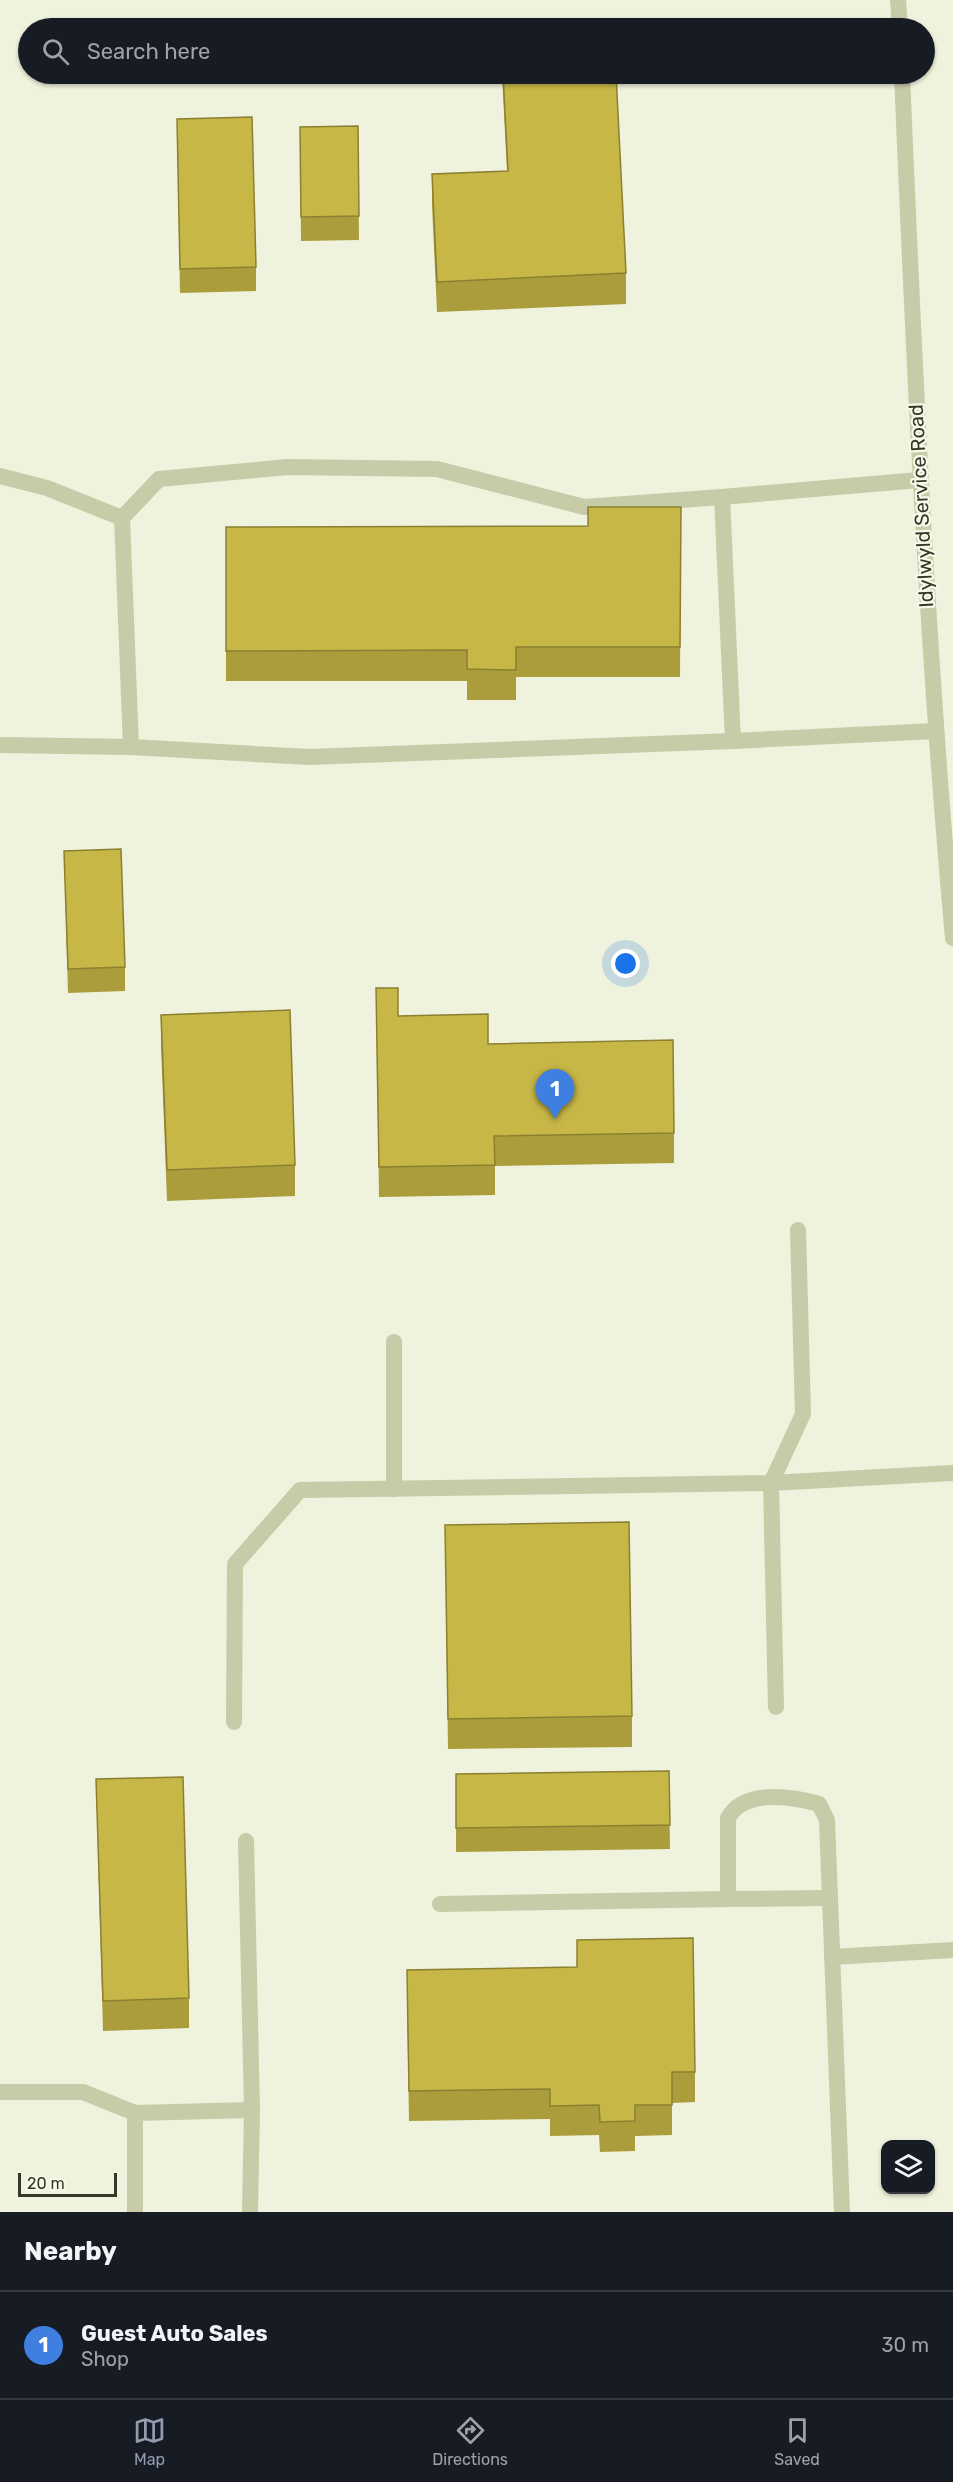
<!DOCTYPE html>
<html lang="en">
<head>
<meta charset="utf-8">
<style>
  body { margin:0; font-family:Rubik,sans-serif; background:#242831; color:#f1f3f6 }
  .controls { position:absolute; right:18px; bottom:18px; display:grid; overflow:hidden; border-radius:12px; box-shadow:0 2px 4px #0004 }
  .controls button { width:54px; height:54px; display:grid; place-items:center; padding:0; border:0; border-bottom:2px solid #363941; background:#171b24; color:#f1f3f6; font:30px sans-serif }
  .scale { position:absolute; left:18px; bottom:15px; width:99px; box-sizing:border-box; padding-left:6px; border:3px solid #373728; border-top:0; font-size:16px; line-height:21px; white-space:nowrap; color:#373728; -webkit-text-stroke:4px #f7fae9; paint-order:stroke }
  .you { position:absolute; left:626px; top:964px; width:21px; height:21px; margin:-15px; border:4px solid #fff; border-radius:50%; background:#1a73e8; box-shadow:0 0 0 9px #1a73e833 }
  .badge { display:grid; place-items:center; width:39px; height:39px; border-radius:50%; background:#929baf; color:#fff; font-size:20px; font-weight:700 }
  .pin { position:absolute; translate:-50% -50px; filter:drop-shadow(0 2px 3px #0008) }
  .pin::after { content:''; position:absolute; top:32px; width:21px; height:18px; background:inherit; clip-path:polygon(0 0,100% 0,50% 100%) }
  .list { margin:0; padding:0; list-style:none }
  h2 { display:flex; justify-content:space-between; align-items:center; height:78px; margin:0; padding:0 24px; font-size:26px }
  h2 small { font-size:20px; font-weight:400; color:#9ea1a6 }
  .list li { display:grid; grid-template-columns:39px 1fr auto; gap:18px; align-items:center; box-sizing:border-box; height:108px; padding:0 24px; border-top:2px solid #363941 }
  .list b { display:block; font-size:22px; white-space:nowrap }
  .list p { margin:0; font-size:20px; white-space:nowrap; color:#9ea1a6 }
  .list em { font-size:20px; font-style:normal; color:#9ea1a6 }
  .icon { flex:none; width:33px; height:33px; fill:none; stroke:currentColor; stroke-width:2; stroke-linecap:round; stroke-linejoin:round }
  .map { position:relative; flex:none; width:953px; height:2212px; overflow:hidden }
  .search { position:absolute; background:#171b24; box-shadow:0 2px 4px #0004; left:18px; right:18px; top:18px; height:66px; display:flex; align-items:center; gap:15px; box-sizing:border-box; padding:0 21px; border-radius:33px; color:#9ea1a6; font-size:22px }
  .sheet { height:186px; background:#171b24 }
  nav { display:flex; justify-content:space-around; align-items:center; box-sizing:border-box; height:84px; border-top:2px solid #363941; background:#171b24; font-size:16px; color:#9ea1a6 }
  nav a { display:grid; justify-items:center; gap:3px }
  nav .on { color:#929baf }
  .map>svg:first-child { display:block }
</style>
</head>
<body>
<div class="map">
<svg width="953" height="2212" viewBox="0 0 953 2212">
  <rect width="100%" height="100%" fill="#eff2dc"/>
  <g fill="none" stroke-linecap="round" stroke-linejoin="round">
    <g stroke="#c7cba8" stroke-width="16">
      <polyline points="0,476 47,488 122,518"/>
      <polyline points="919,480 722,497 733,741 934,731"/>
      <polyline points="722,497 584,507 437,469 288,467 159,479 122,518 131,747 309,757 733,741"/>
      <polyline points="0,745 131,747"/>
      <polyline points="394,1342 394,1489"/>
      <polyline points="776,1707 771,1483 953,1473"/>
      <polyline points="234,1722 235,1564 300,1490 771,1483 803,1414 798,1230"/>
      <polyline points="246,1841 252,2110 250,2212"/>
      <polyline points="728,1899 830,1898"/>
      <path d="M440,1904L728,1899V1818C744,1789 791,1796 819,1804L827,1820L842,2212"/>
      <polyline points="832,1957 953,1950"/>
      <polyline points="0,2092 83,2092 135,2113"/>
      <polyline points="135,2212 135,2113 252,2110"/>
    </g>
    <g stroke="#c7cba8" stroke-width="16">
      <polyline points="898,0 900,28"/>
      <path d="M902,74C914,362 927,650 953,938"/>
    </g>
  </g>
  <g fill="#ab9d3c">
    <polygon points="502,74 616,74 626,273 626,304 437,312 432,205 432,174 507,171"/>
    <polygon points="177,119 256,267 256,291 180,293"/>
    <polygon points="358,126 359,240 301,241 300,127"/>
    <polygon points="681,507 680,677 516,677 516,700 467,700 467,681 226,681 226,527 588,526"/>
    <polygon points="64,851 125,967 125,991 68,993"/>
    <polygon points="376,988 398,1016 488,1044 674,1133 674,1163 495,1166 495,1195 379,1197"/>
    <polygon points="161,1015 295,1165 295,1196 167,1201 161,1045"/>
    <polygon points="445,1525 632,1716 632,1747 448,1749"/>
    <polygon points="669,1771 670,1849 456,1852 456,1774"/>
    <polygon points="96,1779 189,1998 189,2028 103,2031"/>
    <polygon points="577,1940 695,2072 695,2102 672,2103 672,2135 635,2136 635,2151 600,2152 599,2135 550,2136 550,2119 409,2121 407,2001 577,1967"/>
  </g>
  <g fill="#c7b746" stroke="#8b8031" stroke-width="1.5">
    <polygon points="613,21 614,28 501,28 501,26"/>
    <polygon points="503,74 616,74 626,273 437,282 432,174 508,171"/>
    <polygon points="252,117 256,267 180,269 177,119"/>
    <polygon points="358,126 359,216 301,217 300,127"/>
    <polygon points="588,507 681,507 680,647 516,647 516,670 467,669 467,650 226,651 226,527 588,526"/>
    <polygon points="121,849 125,967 68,969 64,851"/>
    <polygon points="376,988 398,988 398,1016 488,1014 488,1044 673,1040 674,1133 494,1136 495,1165 379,1167"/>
    <polygon points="290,1010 295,1165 167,1170 161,1015"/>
    <polygon points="629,1522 632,1716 448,1719 445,1525"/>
    <polygon points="669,1771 670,1825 456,1828 456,1774"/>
    <polygon points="183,1777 189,1998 103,2001 96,1779"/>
    <polygon points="693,1938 695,2072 672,2072 672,2105 635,2105 635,2121 600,2122 599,2105 550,2106 550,2089 409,2091 407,1970 577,1967 577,1940"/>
  </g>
  <g text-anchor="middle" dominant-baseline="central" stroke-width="4.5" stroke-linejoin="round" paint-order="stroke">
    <g font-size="20" fill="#373728" stroke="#f7fae9">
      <text transform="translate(921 506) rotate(-93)">Idylwyld Service Road</text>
    </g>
  </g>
</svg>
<div class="controls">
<button><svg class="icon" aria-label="layers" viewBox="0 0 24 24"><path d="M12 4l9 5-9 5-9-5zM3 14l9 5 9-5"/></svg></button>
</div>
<div class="scale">20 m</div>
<div class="you"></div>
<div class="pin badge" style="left:555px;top:1119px;background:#3f7fe0">1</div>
<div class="search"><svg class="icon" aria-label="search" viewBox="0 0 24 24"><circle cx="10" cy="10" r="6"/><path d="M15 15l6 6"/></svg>Search here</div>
</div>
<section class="sheet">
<h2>Nearby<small></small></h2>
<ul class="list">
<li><span class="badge" style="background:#3f7fe0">1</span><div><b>Guest Auto Sales</b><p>Shop</p></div><em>30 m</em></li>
</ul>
</section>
<nav>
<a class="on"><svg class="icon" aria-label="map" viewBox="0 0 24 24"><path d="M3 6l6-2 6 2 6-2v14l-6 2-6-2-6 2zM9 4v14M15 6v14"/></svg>Map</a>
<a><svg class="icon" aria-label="directions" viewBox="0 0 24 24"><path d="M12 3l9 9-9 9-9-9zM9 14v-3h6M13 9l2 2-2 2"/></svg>Directions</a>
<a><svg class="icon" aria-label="saved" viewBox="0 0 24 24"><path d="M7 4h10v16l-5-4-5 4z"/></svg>Saved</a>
</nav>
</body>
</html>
